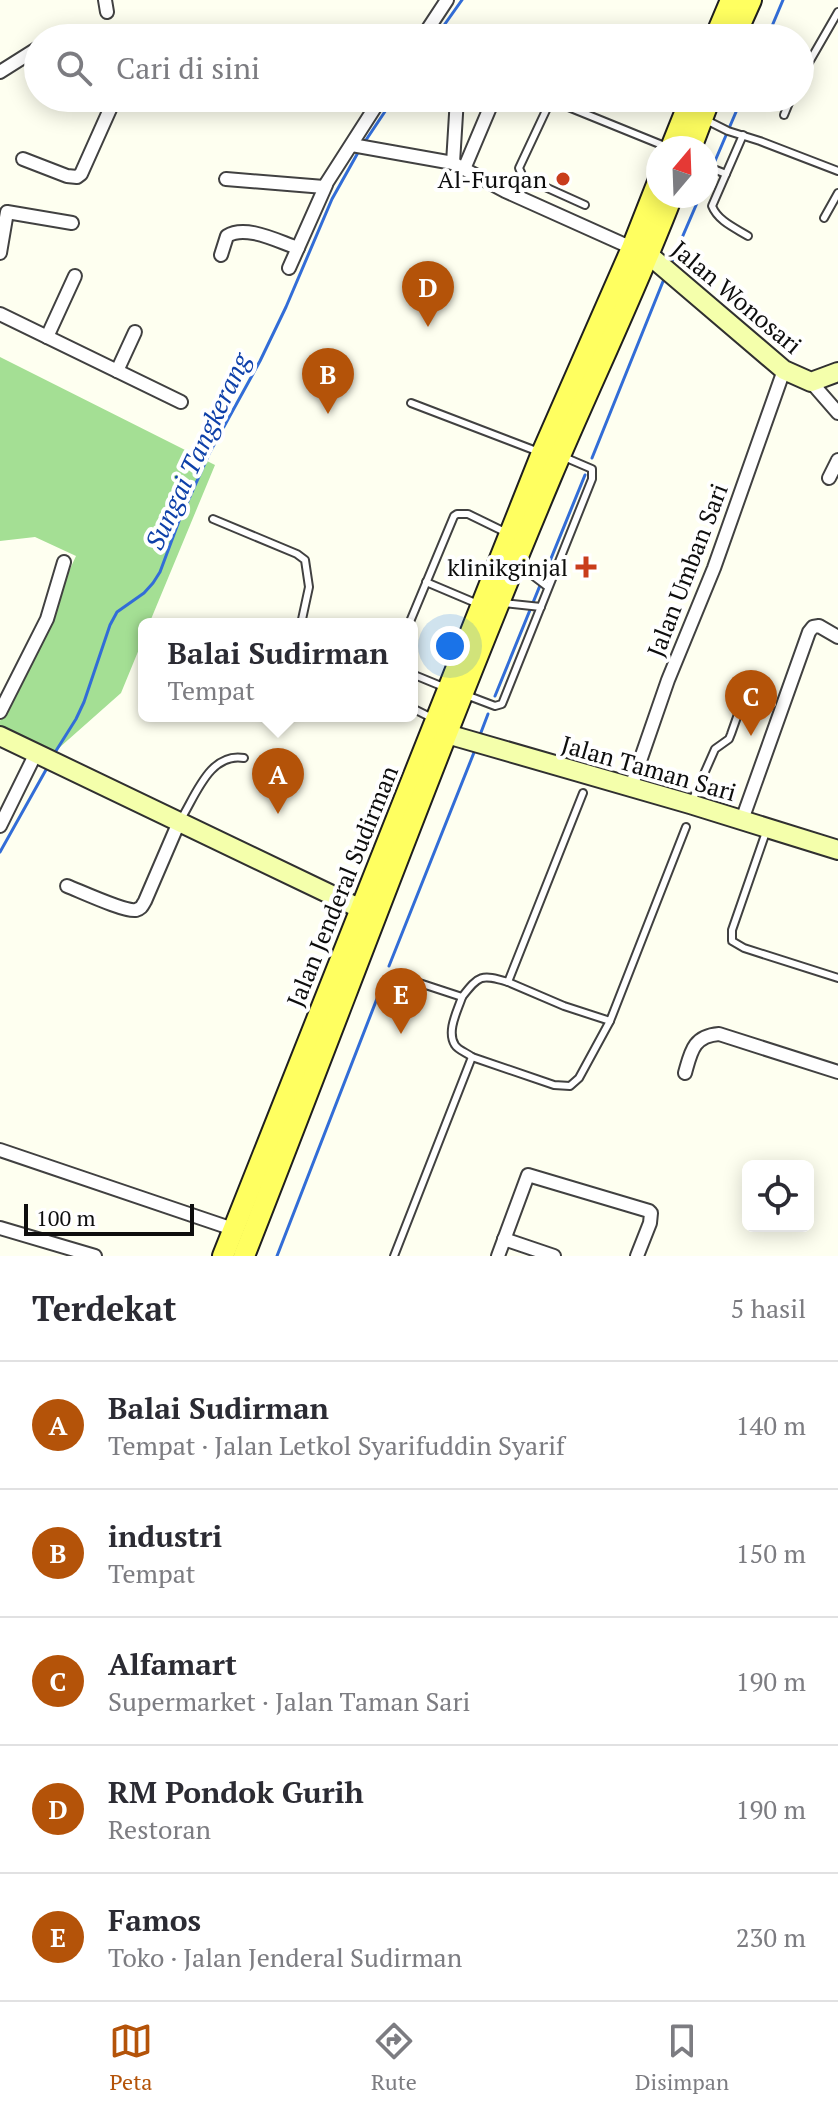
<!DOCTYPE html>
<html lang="id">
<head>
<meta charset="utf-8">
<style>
  body { margin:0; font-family:"PT Serif",serif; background:#f7f7f7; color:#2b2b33 }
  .controls { position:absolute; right:24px; bottom:24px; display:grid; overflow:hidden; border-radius:12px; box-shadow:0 4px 20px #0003 }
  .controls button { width:72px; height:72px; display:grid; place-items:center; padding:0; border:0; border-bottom:2px solid #e1e1e2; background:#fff; color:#2b2b33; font:40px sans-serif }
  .compass { position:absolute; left:646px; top:136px; width:72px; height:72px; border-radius:50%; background:#fff; box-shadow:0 4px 20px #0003; rotate:19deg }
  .scale { position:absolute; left:24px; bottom:20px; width:170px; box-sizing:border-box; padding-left:8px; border:4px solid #0e0e0e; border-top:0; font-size:22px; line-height:28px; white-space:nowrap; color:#0e0e0e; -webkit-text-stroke:6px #fff; paint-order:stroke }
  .you { position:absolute; left:450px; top:646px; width:28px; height:28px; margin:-20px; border:6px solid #fff; border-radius:50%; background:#1a73e8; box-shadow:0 0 0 12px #1a73e833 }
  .badge { display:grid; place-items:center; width:52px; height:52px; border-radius:50%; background:#b45309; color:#fff; font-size:26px; font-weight:700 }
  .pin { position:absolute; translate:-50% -66px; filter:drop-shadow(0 2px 4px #0008) }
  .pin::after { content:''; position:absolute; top:42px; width:28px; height:24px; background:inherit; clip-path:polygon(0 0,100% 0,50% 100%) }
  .popup { position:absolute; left:138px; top:618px; width:280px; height:104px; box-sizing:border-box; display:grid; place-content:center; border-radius:12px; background:#fff; filter:drop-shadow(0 2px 6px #0005); font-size:26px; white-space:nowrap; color:#7c7c81 }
  .popup b { font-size:30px; color:#2b2b33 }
  .popup::after { content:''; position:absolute; left:50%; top:100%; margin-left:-16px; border:16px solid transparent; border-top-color:#fff }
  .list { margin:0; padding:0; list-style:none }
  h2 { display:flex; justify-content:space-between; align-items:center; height:104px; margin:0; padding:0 32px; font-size:34px }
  h2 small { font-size:26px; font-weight:400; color:#7c7c81 }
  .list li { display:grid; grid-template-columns:52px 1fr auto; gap:24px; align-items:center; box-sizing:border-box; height:128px; padding:0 32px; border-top:2px solid #e1e1e2 }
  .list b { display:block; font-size:30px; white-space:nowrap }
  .list p { margin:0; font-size:26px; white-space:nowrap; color:#7c7c81 }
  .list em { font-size:26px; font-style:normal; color:#7c7c81 }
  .icon { flex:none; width:44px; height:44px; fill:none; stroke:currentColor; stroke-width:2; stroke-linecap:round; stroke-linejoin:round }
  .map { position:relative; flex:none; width:838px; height:1256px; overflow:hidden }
  .search { position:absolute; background:#fff; box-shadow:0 4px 20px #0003; left:24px; right:24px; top:24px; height:88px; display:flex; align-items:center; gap:20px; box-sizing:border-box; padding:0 28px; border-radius:44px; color:#7c7c81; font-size:30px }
  .sheet { height:744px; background:#fff }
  nav { display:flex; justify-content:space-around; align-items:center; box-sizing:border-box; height:112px; border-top:2px solid #e1e1e2; background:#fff; font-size:22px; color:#7c7c81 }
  nav a { display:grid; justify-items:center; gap:4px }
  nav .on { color:#b45309 }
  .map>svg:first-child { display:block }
</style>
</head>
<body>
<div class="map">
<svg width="838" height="1256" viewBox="0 0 838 1256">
  <rect width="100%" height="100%" fill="#fefff0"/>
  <polygon fill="#a4df94" points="0,357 215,465 149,624 144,624 144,637 121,693 51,755 0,729 0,721 76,556 35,537 0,541"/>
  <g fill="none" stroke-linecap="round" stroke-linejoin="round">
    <g stroke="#326dd7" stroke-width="3">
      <polyline points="435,38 462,0"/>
      <polyline points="767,38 783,0"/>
      <polyline points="364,143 394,98"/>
      <polyline points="706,182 742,98"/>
      <polyline points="672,261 700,196"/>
      <polyline points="592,458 664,279"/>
      <polyline points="495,696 585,475"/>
      <polyline points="480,735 488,714"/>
      <polyline points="54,754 76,719 84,702 110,625 117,612 144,593 153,583 160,572 179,521 210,452 260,361 286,307 332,199 360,149"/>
      <polyline points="0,852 47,768"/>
      <polyline points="389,966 475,750"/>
      <polyline points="277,1256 385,978"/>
    </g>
    <defs>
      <g id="lane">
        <polyline points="800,78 838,12"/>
        <polyline points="784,115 791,98"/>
        <polyline points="706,120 728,131 760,141 838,171"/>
        <path d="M743,135L712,206C718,221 735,228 748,236"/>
        <polyline points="706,166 726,174"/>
        <polyline points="585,205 523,177 519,168 549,104 561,104 667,147"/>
        <polyline points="824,218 838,193"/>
        <polyline points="411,403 539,452"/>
        <polyline points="213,519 297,554 305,560 309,587 301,624"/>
        <polyline points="519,565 548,587"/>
        <polyline points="426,582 478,604"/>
        <polyline points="504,603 541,607"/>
        <polyline points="409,624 454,516 457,514 468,514 507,533"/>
        <polyline points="412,674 446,688"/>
        <polyline points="466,695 495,706 502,704 592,479 592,469 564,457"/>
        <polyline points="412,708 434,719"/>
        <polyline points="692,801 715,749 729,739 731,734 743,700 751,697 773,704"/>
        <path d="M181,819C196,795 210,752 244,758"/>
        <polyline points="766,832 732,930 732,941 744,948 838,978"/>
        <path d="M395,975L462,997C479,975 481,974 508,982L583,793"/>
        <polyline points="508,982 564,1006 610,1021 686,827"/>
        <path d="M462,997C458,1010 446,1031 455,1045C458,1050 467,1053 472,1057"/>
        <polyline points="394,1256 472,1057 554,1085 570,1086 579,1078 610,1021"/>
      </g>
      <g id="street">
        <polyline points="105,0 107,12"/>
        <polyline points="422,38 447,0"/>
        <polyline points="0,72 38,48"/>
        <polyline points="352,145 453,163 505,191 632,248"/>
        <polyline points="23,159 67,176 77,177 81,174 115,98"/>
        <polyline points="453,163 457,98"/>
        <polyline points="464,169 494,98"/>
        <polyline points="226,179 324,187 381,98"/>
        <polyline points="0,253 7,212 72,223"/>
        <path d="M221,255L227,236C246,224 279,242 298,248"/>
        <polyline points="289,268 326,185"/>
        <polyline points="0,314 181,402"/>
        <polyline points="47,337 75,276"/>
        <polyline points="117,371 135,332"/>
        <polyline points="811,382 838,413"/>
        <polyline points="829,478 838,460"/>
        <polyline points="0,712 47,619 64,562"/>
        <polyline points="631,787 668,680 714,568 784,370"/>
        <polyline points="742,820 809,632 813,627 819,626 838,637"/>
        <polyline points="0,826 36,753"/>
        <path d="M67,886C80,891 125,912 136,910C142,908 142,906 145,901L179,822"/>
        <path d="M685,1073C691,1052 693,1036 719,1034L838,1072"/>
        <polyline points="0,1150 233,1229"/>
        <polyline points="0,1228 95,1256"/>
        <polyline points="504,1239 554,1256"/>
        <polyline points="498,1256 528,1175 649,1211 651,1213 650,1223 637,1256"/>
      </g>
      <g id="secondary">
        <polyline points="649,255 784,370 811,382 838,372"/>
        <polyline points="447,734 690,804 838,850"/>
        <polyline points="0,736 361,909"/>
      </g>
      <g id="primary">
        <polyline points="715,38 731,0"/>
        <polyline points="734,38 751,0"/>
        <polyline points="671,148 691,98"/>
        <polyline points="691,148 710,98"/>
        <polyline points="223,1256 542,453 632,248 658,182"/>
        <path d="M244,1256C346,997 442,736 550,479C590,384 635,292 672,196"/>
      </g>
    </defs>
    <use href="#lane" stroke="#414141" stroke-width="10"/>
    <use href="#street" stroke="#414141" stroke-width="16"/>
    <use href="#secondary" stroke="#303030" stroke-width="22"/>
    <use href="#primary" stroke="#1f1f1f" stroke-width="24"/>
    <use href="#lane" stroke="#fff" stroke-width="6"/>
    <use href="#street" stroke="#fff" stroke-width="12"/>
    <use href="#secondary" stroke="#f4ffab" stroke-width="18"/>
    <use href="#primary" stroke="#ffff60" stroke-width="20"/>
  </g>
  <g fill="#c93d1c" stroke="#fff" stroke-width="3">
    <circle cx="563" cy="179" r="8"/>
    <path d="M582 555h8v8h8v8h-8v8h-8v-8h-8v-8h8z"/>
  </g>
  <g text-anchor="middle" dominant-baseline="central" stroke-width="8" stroke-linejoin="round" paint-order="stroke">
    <g font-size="24" fill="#0e0e0e" stroke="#fff" text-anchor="end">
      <text x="547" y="179">Al-Furqan</text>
      <text x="568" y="567">klinikginjal</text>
    </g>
    <g font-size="24" fill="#0e0e0e" stroke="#fff">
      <text transform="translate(737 297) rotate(40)">Jalan Wonosari</text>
      <text transform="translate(687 570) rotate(-69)">Jalan Umban Sari</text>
      <text transform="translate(649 768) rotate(16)">Jalan Taman Sari</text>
      <text transform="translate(342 886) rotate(-68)">Jalan Jenderal Sudirman</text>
    </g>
    <g font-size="26" font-style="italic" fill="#0e40a9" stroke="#fff">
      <text transform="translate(197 451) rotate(-65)">Sungai Tangkerang</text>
    </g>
  </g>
</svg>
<div class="controls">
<button><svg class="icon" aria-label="locate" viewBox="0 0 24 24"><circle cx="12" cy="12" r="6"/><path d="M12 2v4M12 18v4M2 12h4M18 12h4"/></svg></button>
</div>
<svg class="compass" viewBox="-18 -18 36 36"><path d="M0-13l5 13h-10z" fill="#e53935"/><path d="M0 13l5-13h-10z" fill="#7c7c81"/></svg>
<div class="scale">100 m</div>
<div class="you"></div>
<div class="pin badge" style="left:278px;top:814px">A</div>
<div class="popup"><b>Balai Sudirman</b>Tempat</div>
<div class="pin badge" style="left:328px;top:414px">B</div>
<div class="pin badge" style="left:751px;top:736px">C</div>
<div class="pin badge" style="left:428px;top:327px">D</div>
<div class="pin badge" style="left:401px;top:1034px">E</div>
<div class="search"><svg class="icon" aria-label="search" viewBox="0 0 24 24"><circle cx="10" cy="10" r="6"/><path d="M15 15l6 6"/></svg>Cari di sini</div>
</div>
<section class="sheet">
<h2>Terdekat<small>5 hasil</small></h2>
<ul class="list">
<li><span class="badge">A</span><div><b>Balai Sudirman</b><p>Tempat · Jalan Letkol Syarifuddin Syarif</p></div><em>140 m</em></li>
<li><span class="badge">B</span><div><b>industri</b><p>Tempat</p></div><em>150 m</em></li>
<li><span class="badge">C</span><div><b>Alfamart</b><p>Supermarket · Jalan Taman Sari</p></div><em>190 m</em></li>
<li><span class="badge">D</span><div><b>RM Pondok Gurih</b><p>Restoran</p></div><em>190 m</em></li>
<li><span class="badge">E</span><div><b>Famos</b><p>Toko · Jalan Jenderal Sudirman</p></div><em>230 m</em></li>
</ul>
</section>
<nav>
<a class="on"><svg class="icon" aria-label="map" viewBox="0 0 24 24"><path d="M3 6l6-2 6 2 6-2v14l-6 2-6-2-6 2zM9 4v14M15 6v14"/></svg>Peta</a>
<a><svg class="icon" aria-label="directions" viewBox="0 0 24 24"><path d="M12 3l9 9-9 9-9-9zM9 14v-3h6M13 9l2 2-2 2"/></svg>Rute</a>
<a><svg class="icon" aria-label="saved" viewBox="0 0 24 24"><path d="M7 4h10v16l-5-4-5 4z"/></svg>Disimpan</a>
</nav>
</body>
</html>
